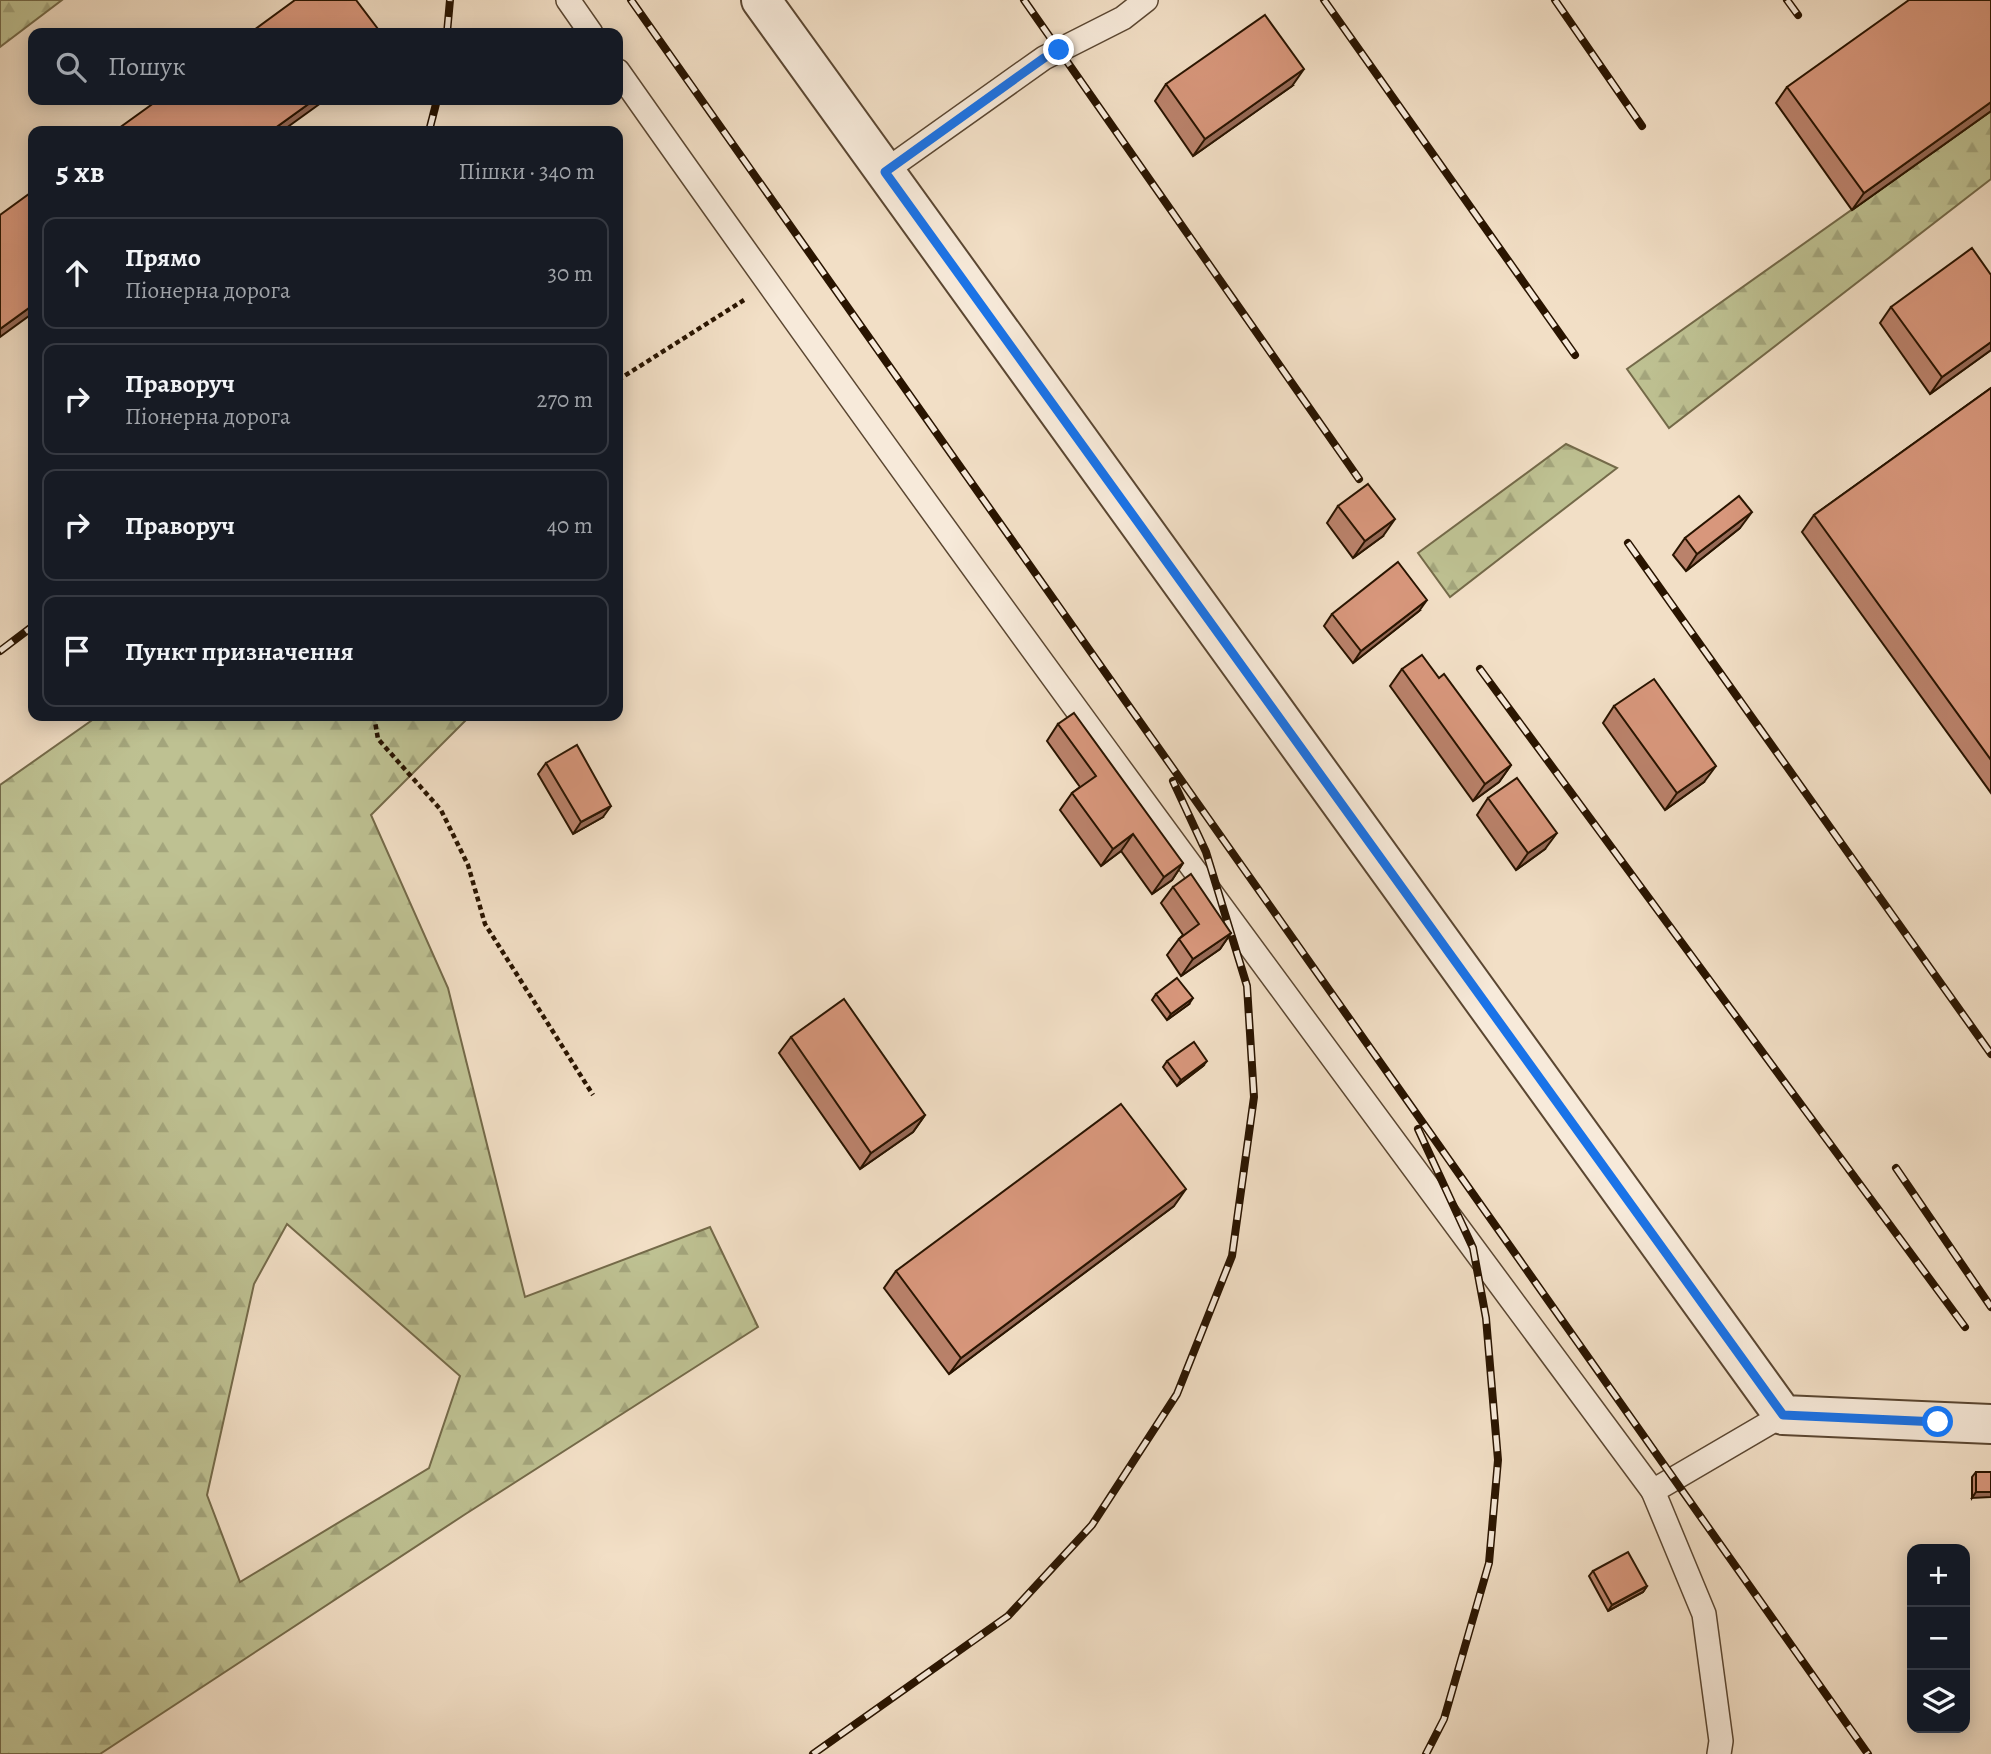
<!DOCTYPE html>
<html lang="uk">
<head>
<meta charset="utf-8">
<style>
  body { margin:0; font-family:Alegreya,serif; background:#242831; color:#f1f3f6 }
  .controls { position:absolute; right:21px; bottom:21px; display:grid; overflow:hidden; border-radius:14px; box-shadow:0 4px 18px #0003 }
  .controls button { width:63px; height:63px; display:grid; place-items:center; padding:0; border:0; border-bottom:2px solid #363941; background:#171b24; color:#f1f3f6; font:35px sans-serif }
  .stop { position:absolute; width:21px; height:21px; margin:-16px; border:5px solid #1a73e8; border-radius:50%; background:#fff }
  .stop.end { background:#1a73e8; border-color:#fff; box-shadow:0 2px 7px #0008 }
  .list { margin:0; padding:0; list-style:none }
  h2 { display:flex; justify-content:space-between; align-items:center; height:91px; margin:0; padding:0 28px; font-size:30px }
  h2 small { font-size:23px; font-weight:400; color:#9ea1a6 }
  .list li { display:grid; grid-template-columns:46px 1fr auto; gap:21px; align-items:center; box-sizing:border-box; height:112px; margin:0 14px 14px; padding:0 14px; border:2px solid #363941; border-radius:14px }
  .list b { display:block; font-size:26px; white-space:nowrap }
  .list p { margin:0; font-size:23px; white-space:nowrap; color:#9ea1a6 }
  .list em { font-size:23px; font-style:normal; color:#9ea1a6 }
  .icon { flex:none; width:38px; height:38px; fill:none; stroke:currentColor; stroke-width:2; stroke-linecap:round; stroke-linejoin:round }
  .map { position:relative; flex:none; width:1991px; height:1754px; overflow:hidden }
  .search { position:absolute; background:#171b24; box-shadow:0 4px 18px #0003; left:28px; top:28px; width:595px; height:77px; display:flex; align-items:center; gap:18px; box-sizing:border-box; padding:0 24px; border-radius:14px; color:#9ea1a6; font-size:26px }
  .panel { position:absolute; background:#171b24; box-shadow:0 4px 18px #0003; left:28px; top:126px; width:595px; height:595px; border-radius:14px }
  .map>svg:first-child { display:block }
</style>
</head>
<body>
<div class="map">
<svg width="1991" height="1754" viewBox="0 0 1991 1754">
  <defs>
    <pattern id="forest-firs" width="22" height="20" patternUnits="userSpaceOnUse" patternTransform="scale(1.75)"><rect width="22" height="20" fill="#bec192"/><path d="M5 1l3.5 6h-7zM16 11l3.5 6h-7z" fill="#a3a57c"/></pattern>
  </defs>
  <rect width="100%" height="100%" fill="#f2dfc6"/>
  <filter id="stains"><feTurbulence type="fractalNoise" baseFrequency=".00286" numOctaves="4"/><feColorMatrix values="0 0 0 0 .2 0 0 0 0 .09 0 0 0 0 .02 0 0 0 .5 -.17"/></filter>
  <radialGradient id="worn" r=".72"><stop offset=".6" stop-color="#630" stop-opacity="0"/><stop offset="1" stop-color="#630" stop-opacity=".3"/></radialGradient>
  <g fill="url(#forest-firs)" stroke="#746a49" stroke-width="2" fill-rule="evenodd">
    <polygon points="0,0 62,0 0,47"/>
    <polygon points="1991,111 1991,179 1669,428 1627,369"/>
    <polygon points="1566,444 1617,468 1450,597 1418,553"/>
    <path d="M98,716H470L371,815L448,988L525,1297L710,1227L758,1327L464,1515L100,1754H0V785ZM287,1224L460,1376L429,1468L240,1582L207,1495L254,1284Z"/>
  </g>
  <g fill="none" stroke-linecap="round" stroke-linejoin="round">
    <defs>
      <g id="lane">
        <polyline points="568,0 591,33"/>
        <path d="M618,71C955,550 1305,1021 1653,1491"/>
        <polyline points="885,171 1044,58 1123,18 1146,0"/>
        <polyline points="1719,1754 1721,1741 1704,1614 1653,1491 1783,1415"/>
      </g>
      <polyline id="street" points="761,0 1783,1415 1991,1424"/>
    </defs>
    <use href="#lane" stroke="#5b4732" stroke-width="26"/>
    <use href="#street" stroke="#5b4732" stroke-width="42"/>
    <g stroke="#291400" stroke-width="4.5" stroke-dasharray="5 3.5" stroke-linecap="butt">
      <polyline points="618,380 744,300"/>
      <polyline points="374,716 378,739 441,810 468,865 485,924 593,1095"/>
    </g>
    <use href="#lane" stroke="#f7eada" stroke-width="23"/>
    <use href="#street" stroke="#f7eada" stroke-width="38"/>
    <defs>
      <g id="rail">
        <polyline points="631,0 1868,1754"/>
        <polyline points="1024,0 1359,479"/>
        <polyline points="1324,0 1575,355"/>
        <polyline points="1555,0 1642,126"/>
        <polyline points="1787,0 1798,15"/>
        <polyline points="447,33 450,0"/>
        <polyline points="429,131 437,100"/>
        <polyline points="1628,543 1991,1054"/>
        <polyline points="0,651 33,626"/>
        <polyline points="1480,669 1965,1327"/>
        <polyline points="1418,1129 1473,1248 1486,1318 1498,1460 1489,1563 1444,1719 1426,1754"/>
        <polyline points="1896,1168 1991,1307"/>
        <polyline points="813,1754 1008,1616 1092,1525 1177,1394 1232,1256 1254,1097 1247,986 1206,852 1173,781"/>
      </g>
    </defs>
    <use href="#rail" stroke="#291400" stroke-width="8"/>
    <use href="#rail" stroke="#f7eada" stroke-width="5" stroke-dasharray="16" stroke-linecap="butt"/>
  </g>
  <g fill="#ba826b" stroke="#291400" stroke-width="2">
    <polygon points="1166,84 1292,86 1193,156 1155,101"/>
    <polygon points="1787,87 1991,111 1852,210 1776,103"/>
    <polygon points="1891,307 1991,350 1930,394 1880,323"/>
    <polygon points="1991,388 1991,793 1802,532 1814,515"/>
    <polygon points="1338,506 1383,536 1353,558 1327,523"/>
    <polygon points="1740,528 1686,571 1673,555 1685,538"/>
    <polygon points="1419,611 1353,663 1324,626 1332,614"/>
    <polygon points="1402,669 1439,678 1511,765 1499,782 1473,801 1390,686"/>
    <polygon points="1614,706 1704,782 1665,810 1603,723"/>
    <polygon points="1058,724 1183,863 1172,880 1152,894 1121,851 1101,866 1060,810 1072,793 1080,787 1047,741"/>
    <polygon points="546,763 603,817 573,834 538,774"/>
    <polygon points="1488,798 1545,849 1516,870 1477,815"/>
    <polygon points="1173,887 1231,933 1220,949 1181,976 1167,955 1179,939 1183,935 1161,903"/>
    <polygon points="1156,994 1189,1004 1167,1020 1152,1000"/>
    <polygon points="791,1037 925,1115 913,1132 860,1169 779,1053"/>
    <polygon points="1167,1061 1203,1066 1177,1086 1163,1067"/>
    <polygon points="1174,1206 949,1374 884,1288 896,1271"/>
    <polygon points="1976,1472 1991,1472 1972,1498 1972,1477"/>
    <polygon points="1593,1571 1647,1586 1643,1592 1608,1611 1589,1576"/>
  </g>
  <g fill="#976a57" stroke="#291400" stroke-width="2">
    <polygon points="1304,69 1292,86 1193,156 1205,139"/>
    <polygon points="314,100 325,100 282,131 271,131"/>
    <polygon points="1991,102 1991,111 1852,210 1864,193"/>
    <polygon points="33,305 33,313 0,337 0,329"/>
    <polygon points="1991,342 1991,350 1930,394 1942,377"/>
    <polygon points="1752,512 1740,528 1686,571 1697,554"/>
    <polygon points="1395,519 1383,536 1353,558 1365,541"/>
    <polygon points="1427,600 1419,611 1353,663 1361,651"/>
    <polygon points="1511,765 1499,782 1473,801 1485,784"/>
    <polygon points="1716,766 1704,782 1665,810 1677,793"/>
    <polygon points="611,806 603,817 573,834 581,822"/>
    <polygon points="1557,833 1545,849 1516,870 1528,853"/>
    <polygon points="1133,834 1121,851 1101,866 1113,849"/>
    <polygon points="1183,863 1172,880 1152,894 1164,877"/>
    <polygon points="1231,933 1220,949 1181,976 1193,959"/>
    <polygon points="1193,998 1189,1004 1167,1020 1171,1014"/>
    <polygon points="1207,1061 1203,1066 1177,1086 1181,1080"/>
    <polygon points="925,1115 913,1132 860,1169 871,1153"/>
    <polygon points="1186,1189 1174,1206 949,1374 961,1358"/>
    <polygon points="1976,1492 1991,1492 1991,1497 1972,1498"/>
    <polygon points="1647,1586 1643,1592 1608,1611 1612,1605"/>
  </g>
  <g fill="#d8977c" stroke="#291400" stroke-width="2">
    <polygon points="295,0 356,0 381,33 250,33"/>
    <polygon points="1909,0 1991,0 1991,102 1864,193 1787,87"/>
    <polygon points="1265,15 1304,69 1205,139 1166,84"/>
    <polygon points="158,100 314,100 271,131 115,131"/>
    <polygon points="33,191 33,305 0,329 0,215"/>
    <polygon points="1972,248 1991,275 1991,342 1942,377 1891,307"/>
    <polygon points="1991,388 1991,760 1814,515"/>
    <polygon points="1368,484 1395,519 1365,541 1338,506"/>
    <polygon points="1739,496 1752,512 1697,554 1685,538"/>
    <polygon points="1398,562 1427,600 1361,651 1332,614"/>
    <polygon points="1422,655 1439,678 1444,674 1511,765 1485,784 1402,669"/>
    <polygon points="1654,679 1716,766 1677,793 1614,706"/>
    <polygon points="1074,713 1183,863 1164,877 1133,834 1113,849 1072,793 1096,776 1058,724"/>
    <polygon points="577,745 611,806 581,822 546,763"/>
    <polygon points="1517,778 1557,833 1528,853 1488,798"/>
    <polygon points="1191,874 1231,933 1193,959 1179,939 1199,924 1173,887"/>
    <polygon points="1177,978 1193,998 1171,1014 1156,994"/>
    <polygon points="844,999 925,1115 871,1153 791,1037"/>
    <polygon points="1194,1042 1207,1061 1181,1080 1167,1061"/>
    <polygon points="1121,1104 1186,1189 961,1358 896,1271"/>
    <rect x="1976" y="1472" width="15" height="20"/>
    <polygon points="1628,1552 1647,1586 1612,1605 1593,1571"/>
  </g>
  <g fill="none" stroke-linecap="round" stroke-linejoin="round">
    <polyline stroke="#1a73e8" stroke-width="9" points="1059,50 1044,58 885,172 1783,1415 1938,1422"/>
  </g>
  <rect width="100%" height="100%" filter="url(#stains)"/>
  <rect width="100%" height="100%" fill="url(#worn)"/>
</svg>
<div class="controls">
<button>+</button>
<button>−</button>
<button><svg class="icon" aria-label="layers" viewBox="0 0 24 24"><path d="M12 4l9 5-9 5-9-5zM3 14l9 5 9-5"/></svg></button>
</div>
<div class="stop" style="left:1938px;top:1422px"></div>
<div class="stop end" style="left:1059px;top:50px"></div>
<div class="search"><svg class="icon" aria-label="search" viewBox="0 0 24 24"><circle cx="10" cy="10" r="6"/><path d="M15 15l6 6"/></svg>Пошук</div>
<section class="panel">
<h2>5 хв<small>Пішки · 340 m</small></h2>
<ul class="list">
<li><svg class="icon" aria-label="ahead" viewBox="0 0 24 24"><path d="M12 20V5M6 11l6-6 6 6"/></svg><div><b>Прямо</b><p>Піонерна дорога</p></div><em>30 m</em></li>
<li><svg class="icon" aria-label="right" viewBox="0 0 24 24"><path d="M7 20v-9h11M14 6l5 5-5 5"/></svg><div><b>Праворуч</b><p>Піонерна дорога</p></div><em>270 m</em></li>
<li><svg class="icon" aria-label="right" viewBox="0 0 24 24"><path d="M7 20v-9h11M14 6l5 5-5 5"/></svg><div><b>Праворуч</b></div><em>40 m</em></li>
<li><svg class="icon" aria-label="arrive" viewBox="0 0 24 24"><path d="M6 21V4h12l-3 4 3 4H6"/></svg><div><b>Пункт призначення</b></div></li>
</ul>
</section>
</div>
</body>
</html>
